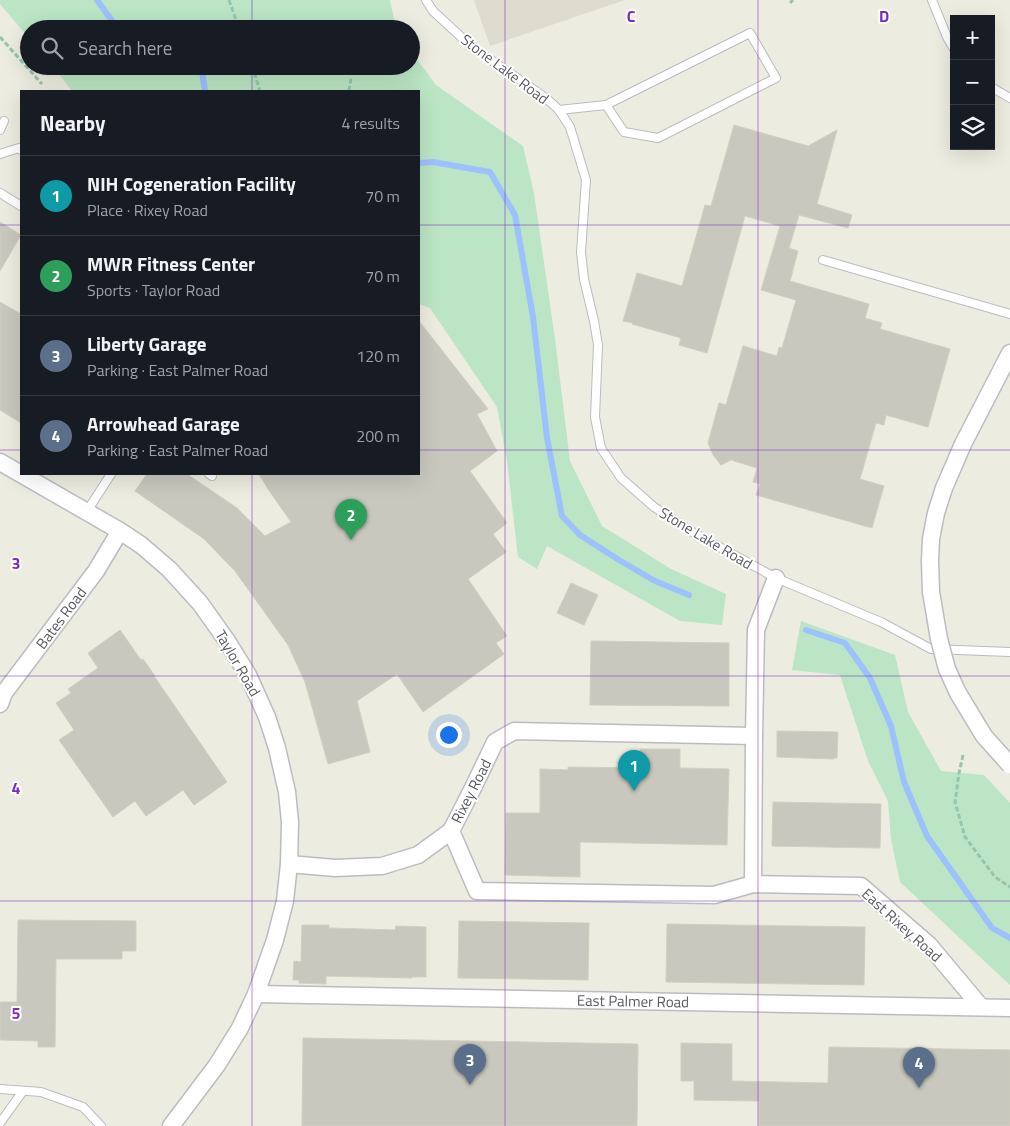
<!DOCTYPE html>
<html lang="en">
<head>
<meta charset="utf-8">
<style>
  body { margin:0; font-family:"Titillium Web",sans-serif; background:#20242c; color:#f1f3f6 }
  .controls { position:absolute; right:15px; top:15px; display:grid; overflow:hidden; border-radius:0px; box-shadow:0 5px 20px #0002 }
  .controls button { width:45px; height:45px; display:grid; place-items:center; padding:0; border:0; border-bottom:1px solid #363941; background:#171b24; color:#f1f3f6; font:25px sans-serif }
  .you { position:absolute; left:448px; top:734px; width:18px; height:18px; margin:-12px; border:4px solid #fff; border-radius:50%; background:#1a73e8; box-shadow:0 0 0 8px #1a73e833 }
  .badge { display:grid; place-items:center; width:32px; height:32px; border-radius:50%; background:#d93025; color:#fff; font-size:16px; font-weight:700 }
  .pin { position:absolute; translate:-50% -41px; filter:drop-shadow(0 1px 2px #0008) }
  .pin::after { content:''; position:absolute; top:26px; width:18px; height:15px; background:inherit; clip-path:polygon(0 0,100% 0,50% 100%) }
  .list { margin:0; padding:0; list-style:none }
  h2 { display:flex; justify-content:space-between; align-items:center; height:65px; margin:0; padding:0 20px; font-size:21px }
  h2 small { font-size:16px; font-weight:400; color:#9ea1a6 }
  .list li { display:grid; grid-template-columns:32px 1fr auto; gap:15px; align-items:center; box-sizing:border-box; height:80px; padding:0 20px; border-top:1px solid #363941 }
  .list b { display:block; font-size:19px; white-space:nowrap }
  .list p { margin:0; font-size:16px; white-space:nowrap; color:#9ea1a6 }
  .list em { font-size:16px; font-style:normal; color:#9ea1a6 }
  .icon { flex:none; width:28px; height:28px; fill:none; stroke:currentColor; stroke-width:2; stroke-linecap:round; stroke-linejoin:round }
  .map { position:relative; flex:none; width:1010px; height:1126px; overflow:hidden }
  .search { position:absolute; background:#171b24; box-shadow:0 5px 20px #0002; left:20px; top:20px; width:400px; height:55px; display:flex; align-items:center; gap:12px; box-sizing:border-box; padding:0 18px; border-radius:28px; color:#9ea1a6; font-size:19px }
  .panel { position:absolute; background:#171b24; box-shadow:0 5px 20px #0002; left:20px; top:90px; width:400px; height:385px; border-radius:0px }
  .map>svg:first-child { display:block }
</style>
</head>
<body>
<div class="map">
<svg width="1010" height="1126" viewBox="0 0 1010 1126">
  <rect width="100%" height="100%" fill="#ecece0"/>
  <polygon fill="#dddccf" points="474,0 625,0 490,46"/>
  <g fill="#bbe5c4">
    <polygon points="0,0 390,0 396,29 29,29 29,38 0,4"/>
    <polygon points="411,51 436,85 523,146 534,193 555,339 570,461 602,526 671,569 726,594 722,625 680,621 547,546 537,569 518,557 507,461 497,407 430,308 419,304 419,91 72,91 53,66 411,66"/>
    <polygon points="801,621 895,655 908,712 941,771 984,775 1010,803 1010,985 900,882 891,839 888,801 868,761 840,675 792,670"/>
  </g>
  <g fill="none" stroke-linecap="round" stroke-linejoin="round">
    <g stroke="#9dc0ff" stroke-width="6">
      <polyline points="97,0 118,29"/>
      <polyline points="198,66 202,71 205,91"/>
      <polyline points="419,163 433,162 490,172 515,215 533,317 547,438 562,516 580,535 619,560 655,581 689,595"/>
      <polyline points="806,630 845,643 870,678 891,726 904,782 927,836 992,928 1010,938"/>
    </g>
  </g>
  <g fill="#c9c8bf" stroke="#d1cfbe">
    <polygon points="734,125 808,146 837,130 817,204 852,215 848,228 799,215 789,248 798,251 790,281 869,304 865,318 882,323 880,329 950,349 928,427 886,415 884,425 876,423 860,479 884,486 872,528 756,495 760,484 753,482 757,468 731,460 721,465 713,455 708,443 719,403 726,405 743,346 777,356 779,347 782,348 796,300 761,290 780,226 745,216 707,353 679,345 681,338 632,324 633,323 623,321 637,273 682,286 705,205 711,206"/>
    <polygon points="0,222 21,235 0,271"/>
    <polygon points="0,302 21,314 21,423 0,410"/>
    <polygon points="419,321 488,409 477,414 497,451 470,471 507,523 493,534 506,552 468,579 507,636 496,643 504,654 423,712 397,674 357,701 370,752 328,764 305,682 288,645 235,571 204,539 135,491 147,474 187,474 237,508 265,536 291,522 268,489 259,474 419,474"/>
    <polygon points="571,583 598,595 584,625 557,613"/>
    <polygon points="120,630 141,660 143,659 155,676 154,676 227,782 194,805 183,790 146,816 135,801 113,817 59,740 74,730 56,703 71,693 68,689 98,668 88,653"/>
    <polygon points="591,641 729,643 729,706 590,705"/>
    <polygon points="777,731 838,732 837,758 834,758 834,759 777,757"/>
    <polygon points="640,749 680,749 680,768 729,769 727,845 580,842 580,877 505,875 506,813 540,813 540,769 568,770 568,767 640,768"/>
    <polygon points="773,802 881,804 880,848 772,846"/>
    <polygon points="18,920 136,921 136,951 122,951 122,959 56,959 55,1047 38,1047 38,1041 0,1040 0,1002 17,1002"/>
    <polygon points="459,921 589,923 588,980 458,978"/>
    <polygon points="667,924 865,927 864,985 666,982"/>
    <polygon points="302,925 329,925 329,928 395,930 396,926 426,927 426,977 412,977 412,978 326,976 326,984 299,983 299,980 293,980 294,961 301,962"/>
    <polygon points="303,1038 638,1044 637,1126 302,1126"/>
    <polygon points="681,1043 732,1044 732,1081 828,1083 829,1047 1010,1050 1010,1126 759,1126 759,1101 694,1100 694,1081 681,1081"/>
  </g>
  <g fill="none" stroke-linecap="round" stroke-linejoin="round">
    <defs>
      <g id="lane">
        <polyline points="426,0 433,11 472,47 546,98 559,110 570,127 586,180 581,252 584,279 594,321 598,345 595,417 601,448 621,478 654,507 694,533 776,578 881,622 931,649 1010,652"/>
        <polyline points="932,0 947,37 954,49"/>
        <polygon points="750,33 776,78 658,138 624,132 606,105"/>
        <polyline points="991,87 1010,98"/>
        <polyline points="559,110 606,105"/>
        <polyline points="0,130 4,121"/>
        <polyline points="0,154 19,148 21,150"/>
        <polyline points="0,193 21,206"/>
        <polyline points="823,260 1010,314"/>
        <polyline points="209,474 212,476"/>
        <polyline points="88,513 91,505 111,474"/>
        <polyline points="0,1089 41,1092 83,1107 101,1126"/>
        <polyline points="0,1123 23,1091"/>
      </g>
      <g id="street">
        <polyline points="963,444 1010,353"/>
        <polyline points="0,462 120,531 141,545 169,569 200,603 227,641 248,675 267,717 277,748 287,792 290,822 289,864 285,901 275,940 256,994 240,1028 217,1065 171,1126"/>
        <polyline points="0,704 4,693 96,571 120,531"/>
        <polyline points="754,736 514,731 495,742 473,788 451,831 477,891 714,895 753,884 861,886 929,945 981,1007"/>
        <polyline points="289,864 335,868 382,866 418,855 451,831"/>
        <polyline points="753,884 754,736 756,630 776,578"/>
        <polyline points="256,994 1010,1008"/>
      </g>
    </defs>
    <use href="#lane" stroke="#bbbcc2" stroke-width="10"/>
    <use href="#street" stroke="#bbbcc2" stroke-width="19"/>
    <g stroke="#94c6ad" stroke-width="3" stroke-dasharray="5 2.5" stroke-linecap="butt">
      <polyline points="229,0 239,29"/>
      <polyline points="790,3 793,0"/>
      <polyline points="0,37 42,84"/>
      <polyline points="252,66 260,91"/>
      <polyline points="349,91 351,78"/>
      <polyline points="963,755 959,773 955,802 965,837 995,877 1010,887"/>
    </g>
    <use href="#lane" stroke="#fff" stroke-width="8"/>
    <use href="#street" stroke="#fff" stroke-width="16"/>
    <defs>
      <polyline id="street-bridge" points="963,444 944,488 936,513 931,539 930,561 931,592 939,639 947,669 958,693 984,736 1010,765"/>
    </defs>
    <use href="#street-bridge" stroke="#bbbcc2" stroke-width="19" stroke-linecap="butt"/>
    <use href="#street-bridge" stroke="#fff" stroke-width="16"/>
  </g>
  <path fill="none" stroke="#7b2cbf" stroke-width="1" stroke-opacity="0.55" d="M252,0V29M505,0V1126M758,0V1126M252,66V91M0,225H21M419,225H1010M0,450H21M419,450H1010M252,474V1126M0,676H1010M0,901H1010"/>
  <g text-anchor="middle" dominant-baseline="central" stroke-width="4" stroke-linejoin="round" paint-order="stroke">
    <g font-size="15" fill="#595b62" stroke="#fff">
      <text transform="translate(505 69) rotate(37)">Stone Lake Road</text>
      <text transform="translate(706 538) rotate(31)">Stone Lake Road</text>
      <text transform="translate(61 618) rotate(-53)">Bates Road</text>
      <text transform="translate(238 663) rotate(60)">Taylor Road</text>
      <text transform="translate(471 791) rotate(-63)">Rixey Road</text>
      <text transform="translate(902 925) rotate(42)">East Rixey Road</text>
      <text transform="translate(633 1001) rotate(1)">East Palmer Road</text>
    </g>
  </g>
  <g font-size="16" text-anchor="middle" font-weight="bold" fill="#7b2cbf" stroke="#fff" stroke-width="4" stroke-linejoin="round" paint-order="stroke">
    <text x="631" y="22">C</text>
    <text x="884" y="22">D</text>
    <text x="16" y="569">3</text>
    <text x="16" y="794">4</text>
    <text x="16" y="1019">5</text>
  </g>
</svg>
<div class="controls">
<button>+</button>
<button>−</button>
<button><svg class="icon" aria-label="layers" viewBox="0 0 24 24"><path d="M12 4l9 5-9 5-9-5zM3 14l9 5 9-5"/></svg></button>
</div>
<div class="you"></div>
<div class="pin badge" style="left:634px;top:791px;background:#0f9aa8">1</div>
<div class="pin badge" style="left:351px;top:540px;background:#2e9e5b">2</div>
<div class="pin badge" style="left:470px;top:1085px;background:#5c6f8a">3</div>
<div class="pin badge" style="left:919px;top:1088px;background:#5c6f8a">4</div>
<div class="search"><svg class="icon" aria-label="search" viewBox="0 0 24 24"><circle cx="10" cy="10" r="6"/><path d="M15 15l6 6"/></svg>Search here</div>
<section class="panel">
<h2>Nearby<small>4 results</small></h2>
<ul class="list">
<li><span class="badge" style="background:#0f9aa8">1</span><div><b>NIH Cogeneration Facility</b><p>Place · Rixey Road</p></div><em>70 m</em></li>
<li><span class="badge" style="background:#2e9e5b">2</span><div><b>MWR Fitness Center</b><p>Sports · Taylor Road</p></div><em>70 m</em></li>
<li><span class="badge" style="background:#5c6f8a">3</span><div><b>Liberty Garage</b><p>Parking · East Palmer Road</p></div><em>120 m</em></li>
<li><span class="badge" style="background:#5c6f8a">4</span><div><b>Arrowhead Garage</b><p>Parking · East Palmer Road</p></div><em>200 m</em></li>
</ul>
</section>
</div>
</body>
</html>
